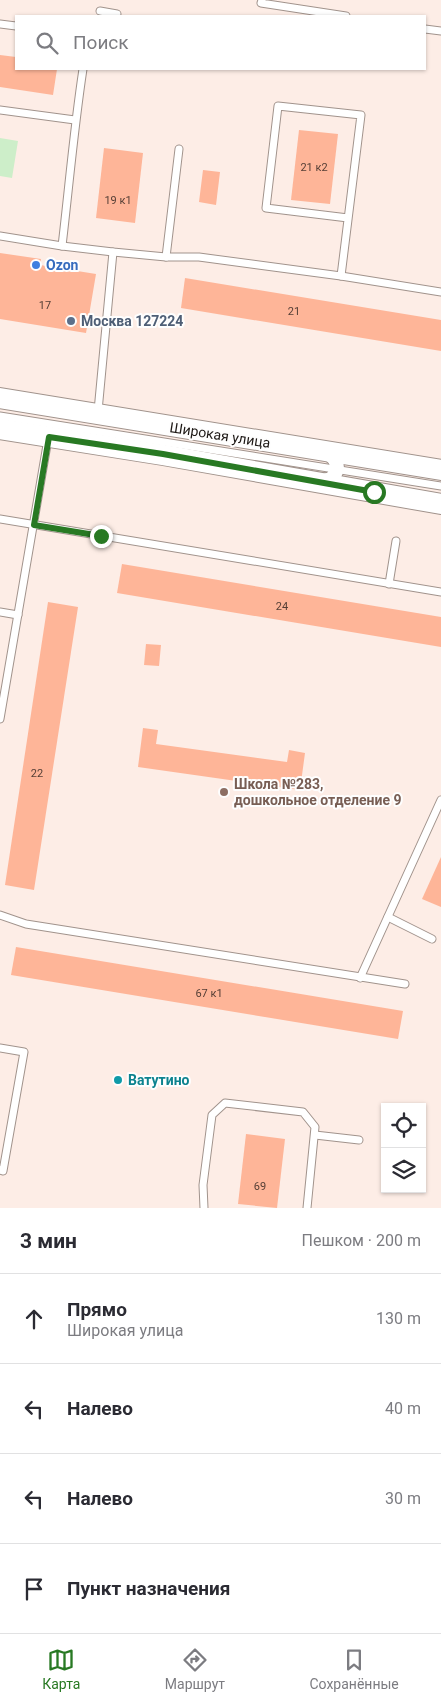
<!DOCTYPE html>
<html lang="ru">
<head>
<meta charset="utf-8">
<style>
  body { margin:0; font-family:Roboto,sans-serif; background:#f7f7f7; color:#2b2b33 }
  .controls { position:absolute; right:15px; bottom:15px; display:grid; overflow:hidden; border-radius:0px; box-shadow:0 1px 4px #0004 }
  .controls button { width:45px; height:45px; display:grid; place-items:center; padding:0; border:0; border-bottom:1px solid #e1e1e2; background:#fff; color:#2b2b33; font:25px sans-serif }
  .stop { position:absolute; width:15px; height:15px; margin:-11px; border:4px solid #287923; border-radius:50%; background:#fff }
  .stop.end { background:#287923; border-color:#fff; box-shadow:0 1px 5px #0008 }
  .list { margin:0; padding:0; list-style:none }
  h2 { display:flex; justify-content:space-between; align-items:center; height:65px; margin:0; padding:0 20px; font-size:21px }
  h2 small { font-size:16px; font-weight:400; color:#7c7c81 }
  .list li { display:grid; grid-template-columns:32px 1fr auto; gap:15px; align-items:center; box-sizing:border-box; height:90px; padding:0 20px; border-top:1px solid #e1e1e2 }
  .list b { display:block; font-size:19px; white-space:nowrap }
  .list p { margin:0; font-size:16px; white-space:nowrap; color:#7c7c81 }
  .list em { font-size:16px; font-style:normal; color:#7c7c81 }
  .icon { flex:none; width:28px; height:28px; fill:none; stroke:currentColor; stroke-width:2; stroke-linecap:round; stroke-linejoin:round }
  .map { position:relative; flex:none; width:441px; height:1208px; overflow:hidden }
  .search { position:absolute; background:#fff; box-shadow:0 1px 4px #0004; left:15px; right:15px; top:15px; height:55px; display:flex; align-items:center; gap:12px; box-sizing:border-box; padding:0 18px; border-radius:0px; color:#7c7c81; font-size:19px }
  .sheet { height:425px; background:#fff }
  nav { display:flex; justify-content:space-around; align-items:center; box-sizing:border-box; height:70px; border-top:1px solid #e1e1e2; background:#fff; font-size:14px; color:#7c7c81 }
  nav a { display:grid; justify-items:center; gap:2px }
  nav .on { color:#287923 }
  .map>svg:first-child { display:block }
</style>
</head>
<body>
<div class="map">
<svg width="441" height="1208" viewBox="0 0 441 1208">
  <rect width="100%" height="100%" fill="#fdede6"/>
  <polygon fill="#cdeec9" points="0,138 18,141 12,178 0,176"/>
  <g fill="#feb598">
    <polygon points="0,55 16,57 16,69 57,69 53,95 0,87"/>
    <polygon points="299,130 338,134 330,204 291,200"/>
    <polygon points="104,148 143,153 135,223 96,218"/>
    <polygon points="203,170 220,172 216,205 199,202"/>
    <polygon points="0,253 41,259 40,265 96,274 86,333 0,319"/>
    <polygon points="185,278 441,320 441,351 181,308"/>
    <polygon points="122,564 441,617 441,647 117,593"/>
    <polygon points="48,602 78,607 34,890 5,885"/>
    <polygon points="146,644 161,645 159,666 144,665"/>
    <polygon points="143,728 158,730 156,744 287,762 289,750 305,753 300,790 138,767"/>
    <polygon points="441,857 441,907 422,899"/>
    <polygon points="16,947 403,1011 398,1039 11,975"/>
    <polygon points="246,1134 285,1139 277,1208 238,1204"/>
  </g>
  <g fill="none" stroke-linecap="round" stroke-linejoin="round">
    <defs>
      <g id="lane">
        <polyline points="262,0 261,3 346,16"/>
        <polyline points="100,11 117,14 115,16"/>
        <polyline points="0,24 16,26"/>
        <polyline points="425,29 441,31"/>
        <polyline points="0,110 75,120"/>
        <polyline points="0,236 62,246 113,252 166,257 199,257 341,276 441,292"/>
        <path d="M62,246C69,187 74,128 83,69"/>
        <polyline points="166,257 179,149"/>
        <polyline points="341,276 361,115 278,106 266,208 348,218"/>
        <polyline points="98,411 113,252"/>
        <polyline points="0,416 441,486"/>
        <polyline points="0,519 441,592"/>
        <polyline points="389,584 396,541"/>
        <polyline points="0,612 18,615"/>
        <polyline points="0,719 48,439"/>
        <polyline points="0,915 26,924 405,984"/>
        <polyline points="388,917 432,939"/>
        <polyline points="360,978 441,800"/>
        <polyline points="0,1048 24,1052 3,1171 0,1170"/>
        <polyline points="315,1135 359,1140"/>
        <polyline points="204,1208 203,1185 212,1115 225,1103 303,1112 315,1127 307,1208"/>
      </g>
      <path id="street" d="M320,482L331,479C341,469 338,457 324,452"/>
      <g id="secondary">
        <polyline points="0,398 441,470"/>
        <polyline points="0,429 163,455 441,504"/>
      </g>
    </defs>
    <use href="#lane" stroke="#a1938c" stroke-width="9"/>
    <use href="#street" stroke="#a1938c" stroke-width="16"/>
    <use href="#secondary" stroke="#a1938c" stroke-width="22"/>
    <use href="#lane" stroke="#fff" stroke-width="7"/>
    <use href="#street" stroke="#fff" stroke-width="14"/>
    <use href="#secondary" stroke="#fff" stroke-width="20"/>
  </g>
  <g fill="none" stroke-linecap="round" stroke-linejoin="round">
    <polyline stroke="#287923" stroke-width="6" points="101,536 34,525 49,437 163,454 374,492"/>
  </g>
  <circle fill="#3f7fe0" stroke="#fefefe" stroke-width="2" cx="36" cy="265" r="5"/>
  <circle fill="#5c6f8a" stroke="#fefefe" stroke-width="2" cx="71" cy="321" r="5"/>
  <circle fill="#8d6e63" stroke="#fefefe" stroke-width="2" cx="224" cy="792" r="5"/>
  <circle fill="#0f9aa8" stroke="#fefefe" stroke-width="2" cx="118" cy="1080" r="5"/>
  <g text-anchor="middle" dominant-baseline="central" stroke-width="4" stroke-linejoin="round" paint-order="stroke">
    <g font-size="11" fill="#543e35">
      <text x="314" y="167">21 к2</text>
      <text x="118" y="200">19 к1</text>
      <text x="45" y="305">17</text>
      <text x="294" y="311">21</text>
      <text x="282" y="606">24</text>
      <text x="37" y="773">22</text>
      <text x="209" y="993">67 к1</text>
      <text x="260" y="1186">69</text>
    </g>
    <g font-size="14" font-weight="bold" fill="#366cbe" stroke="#fefefe" text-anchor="start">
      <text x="46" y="265">Ozon</text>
    </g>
    <g font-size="14" font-weight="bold" fill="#4e5e75" stroke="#fefefe" text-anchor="start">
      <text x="81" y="321">Москва 127224</text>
    </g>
    <g font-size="14" fill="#1c1714" stroke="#fefefe">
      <text transform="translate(220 435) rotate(9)">Широкая улица</text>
    </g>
    <g font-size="14" font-weight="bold" fill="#785e54" stroke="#fefefe" text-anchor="start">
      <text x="234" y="784">Школа №283,<tspan x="234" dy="16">дошкольное отделение 9</tspan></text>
    </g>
    <g font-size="14" font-weight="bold" fill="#0d838f" stroke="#fefefe" text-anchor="start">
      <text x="128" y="1080">Ватутино</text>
    </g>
  </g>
</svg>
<div class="controls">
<button><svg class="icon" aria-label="locate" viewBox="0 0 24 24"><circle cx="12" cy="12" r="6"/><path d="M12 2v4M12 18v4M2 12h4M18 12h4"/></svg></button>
<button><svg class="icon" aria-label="layers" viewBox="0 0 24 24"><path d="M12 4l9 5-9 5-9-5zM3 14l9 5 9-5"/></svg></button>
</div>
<div class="stop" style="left:374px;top:492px"></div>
<div class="stop end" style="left:101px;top:536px"></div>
<div class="search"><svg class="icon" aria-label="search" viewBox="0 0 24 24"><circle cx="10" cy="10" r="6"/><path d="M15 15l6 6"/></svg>Поиск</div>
</div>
<section class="sheet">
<h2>3 мин<small>Пешком · 200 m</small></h2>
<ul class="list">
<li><svg class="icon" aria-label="ahead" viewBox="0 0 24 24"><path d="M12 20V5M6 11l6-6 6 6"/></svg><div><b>Прямо</b><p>Широкая улица</p></div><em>130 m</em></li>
<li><svg class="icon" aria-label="left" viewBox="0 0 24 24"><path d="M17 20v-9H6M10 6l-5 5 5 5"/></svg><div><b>Налево</b></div><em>40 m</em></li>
<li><svg class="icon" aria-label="left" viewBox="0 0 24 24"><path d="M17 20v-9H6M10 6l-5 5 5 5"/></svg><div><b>Налево</b></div><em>30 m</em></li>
<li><svg class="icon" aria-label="arrive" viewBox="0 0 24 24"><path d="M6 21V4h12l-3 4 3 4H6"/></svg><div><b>Пункт назначения</b></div></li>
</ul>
</section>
<nav>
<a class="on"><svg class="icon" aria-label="map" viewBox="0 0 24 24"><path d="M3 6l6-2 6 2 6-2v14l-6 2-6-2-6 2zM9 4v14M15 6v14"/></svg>Карта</a>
<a><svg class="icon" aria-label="directions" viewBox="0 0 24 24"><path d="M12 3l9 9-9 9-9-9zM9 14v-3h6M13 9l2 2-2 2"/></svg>Маршрут</a>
<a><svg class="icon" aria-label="saved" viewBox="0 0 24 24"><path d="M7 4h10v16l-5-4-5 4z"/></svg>Сохранённые</a>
</nav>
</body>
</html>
